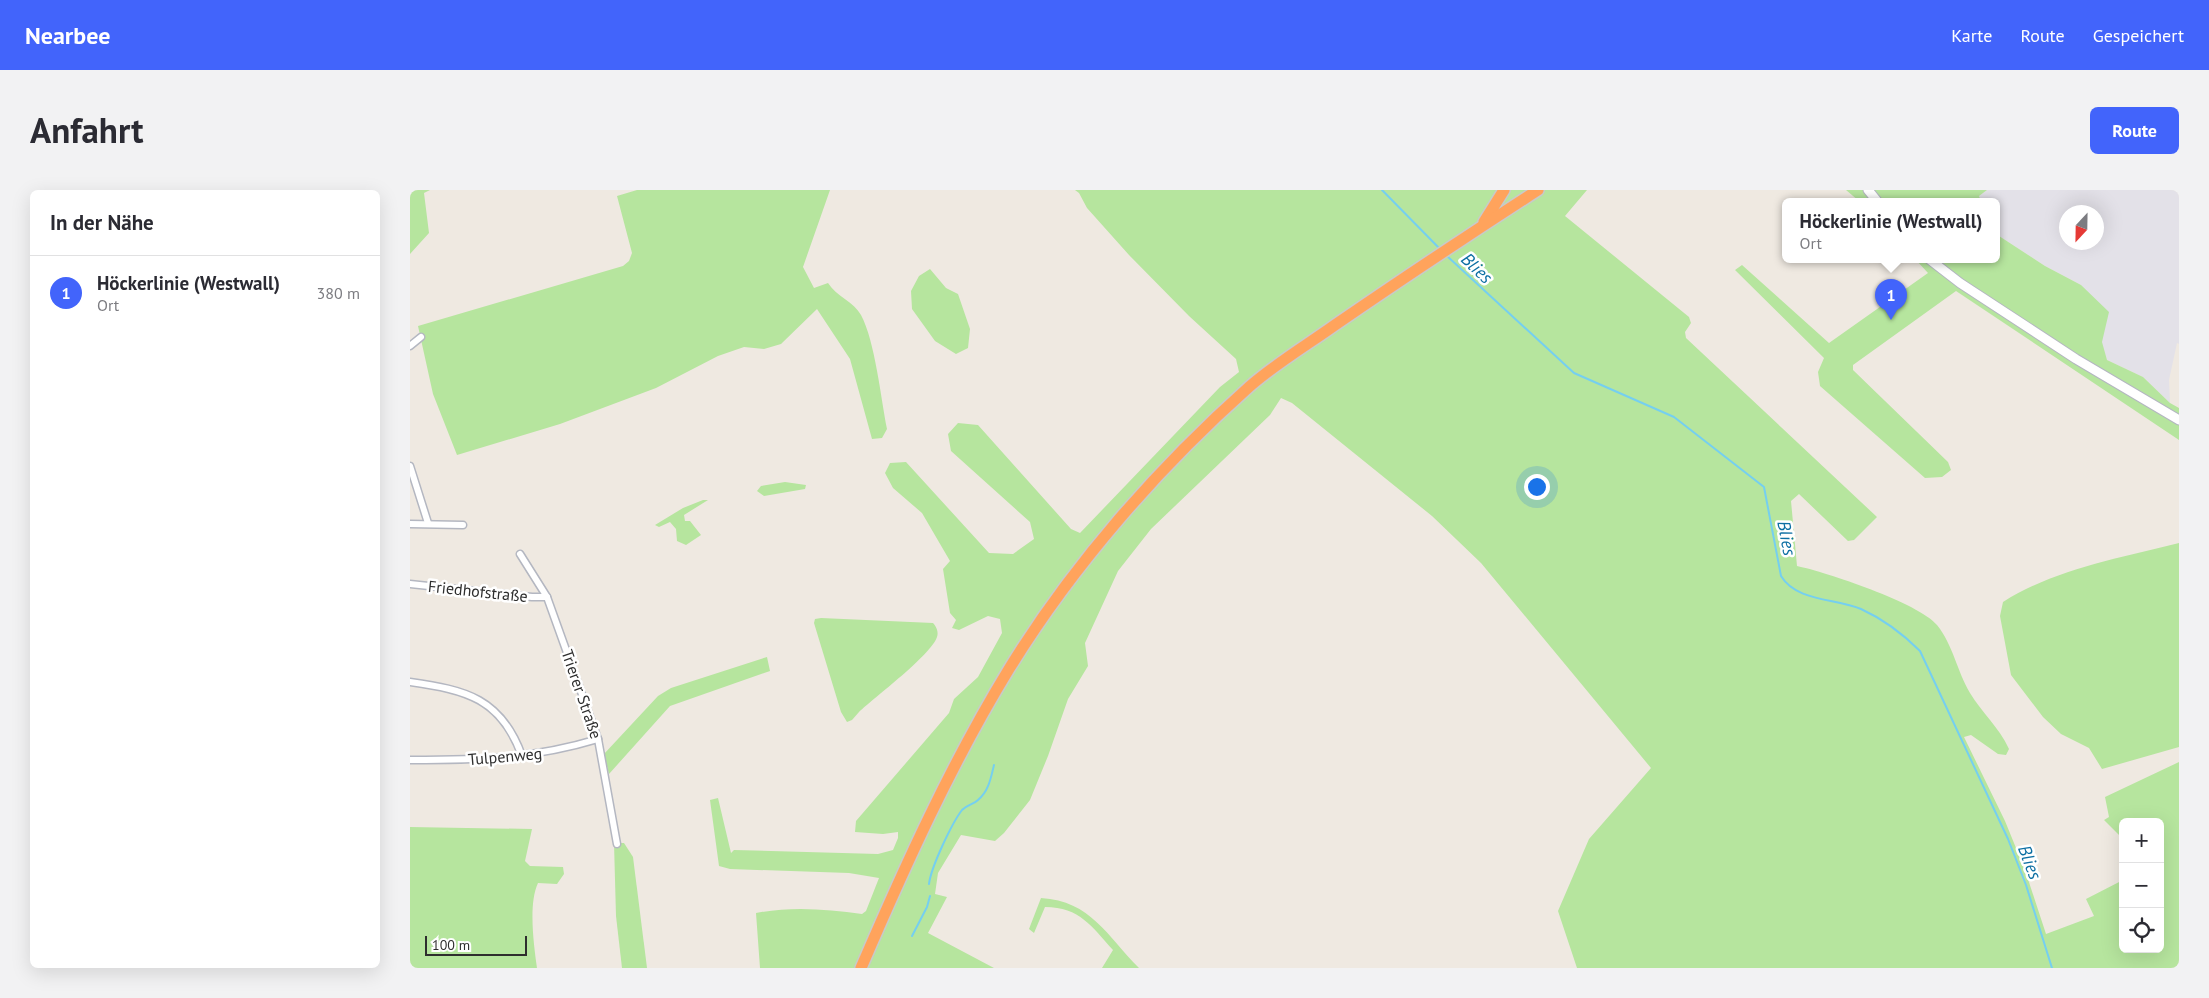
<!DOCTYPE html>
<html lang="de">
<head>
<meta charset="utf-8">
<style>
  body { margin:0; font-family:"PT Sans",sans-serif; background:#f2f2f3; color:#2b2b33 }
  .controls { position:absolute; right:15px; bottom:15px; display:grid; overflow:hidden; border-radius:8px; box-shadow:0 5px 20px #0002 }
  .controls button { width:45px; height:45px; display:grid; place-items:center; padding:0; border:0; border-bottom:1px solid #e1e1e2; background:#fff; color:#2b2b33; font:25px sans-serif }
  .compass { position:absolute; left:1649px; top:15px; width:45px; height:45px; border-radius:50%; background:#fff; box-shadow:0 5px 20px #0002; rotate:202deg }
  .scale { position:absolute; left:15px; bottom:12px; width:102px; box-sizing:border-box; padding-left:5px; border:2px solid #2e2e2e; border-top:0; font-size:14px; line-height:18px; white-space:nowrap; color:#2e2e2e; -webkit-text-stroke:4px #fff; paint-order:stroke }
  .you { position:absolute; left:1126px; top:296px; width:18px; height:18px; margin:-12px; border:4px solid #fff; border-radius:50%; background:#1a73e8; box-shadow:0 0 0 8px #1a73e833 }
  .badge { display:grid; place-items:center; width:32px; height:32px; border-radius:50%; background:#4264fb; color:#fff; font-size:16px; font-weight:700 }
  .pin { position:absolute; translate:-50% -41px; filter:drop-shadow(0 1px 2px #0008) }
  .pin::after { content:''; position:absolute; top:26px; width:18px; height:15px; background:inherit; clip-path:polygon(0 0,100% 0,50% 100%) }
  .popup { position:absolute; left:1372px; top:8px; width:218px; height:65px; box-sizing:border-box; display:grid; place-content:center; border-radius:8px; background:#fff; filter:drop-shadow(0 1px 4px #0005); font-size:16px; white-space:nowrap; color:#7c7c81 }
  .popup b { font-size:19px; color:#2b2b33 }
  .popup::after { content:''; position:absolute; left:50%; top:100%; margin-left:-10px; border:10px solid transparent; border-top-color:#fff }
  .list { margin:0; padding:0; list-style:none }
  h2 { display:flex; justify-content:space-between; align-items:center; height:65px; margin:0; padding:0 20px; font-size:21px }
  h2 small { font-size:16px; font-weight:400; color:#7c7c81 }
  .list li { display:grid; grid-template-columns:32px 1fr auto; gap:15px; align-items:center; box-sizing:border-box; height:75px; padding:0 20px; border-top:1px solid #e1e1e2 }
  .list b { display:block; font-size:19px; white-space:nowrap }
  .list p { margin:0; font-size:16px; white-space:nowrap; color:#7c7c81 }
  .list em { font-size:16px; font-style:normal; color:#7c7c81 }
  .icon { flex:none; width:28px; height:28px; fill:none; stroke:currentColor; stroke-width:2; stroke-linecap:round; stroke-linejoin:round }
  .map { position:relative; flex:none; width:1769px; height:778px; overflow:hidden; border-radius:8px }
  header { display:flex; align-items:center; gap:30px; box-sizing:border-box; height:70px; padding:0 25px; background:#4264fb; color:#fff }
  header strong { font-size:24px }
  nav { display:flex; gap:28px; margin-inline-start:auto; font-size:18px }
  .intro { display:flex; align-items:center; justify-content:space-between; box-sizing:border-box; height:120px; padding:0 30px }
  h1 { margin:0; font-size:35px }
  .button { padding:12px 22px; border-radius:8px; background:#4264fb; color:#fff; font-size:18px; font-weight:700 }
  main { display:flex; gap:30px; padding:0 30px }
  aside { flex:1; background:#fff; border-radius:8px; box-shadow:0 5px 20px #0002 }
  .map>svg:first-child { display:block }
</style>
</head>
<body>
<header>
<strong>Nearbee</strong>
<nav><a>Karte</a><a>Route</a><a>Gespeichert</a></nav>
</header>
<div class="intro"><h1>Anfahrt</h1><a class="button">Route</a></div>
<main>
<aside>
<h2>In der Nähe<small></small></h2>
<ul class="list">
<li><span class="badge">1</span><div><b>Höckerlinie (Westwall)</b><p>Ort</p></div><em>380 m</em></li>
</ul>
</aside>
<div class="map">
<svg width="1769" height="778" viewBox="0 0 1769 778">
  <rect width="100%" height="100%" fill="#efe9e1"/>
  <path fill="#e3e1e8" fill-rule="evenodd" d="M1577,0H1769V154L1767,153L1759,190L1760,213L1733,187L1697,170L1671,95L1635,76L1586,44V11H1571L1569,6ZM1656,22H1686V52H1656Z"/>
  <g fill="#b6e59e">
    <polygon points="0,0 20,0 14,3 19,43 0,64"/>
    <path d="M227,0H420L393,77L404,98L418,93C426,106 444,112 451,125C465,151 471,209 477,239L472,248L462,249L440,169L407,119L371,154L354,159L334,157L308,166L246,198L150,234L47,265L23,204L8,136L213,76L219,71L222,63L207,6Z"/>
    <path d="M665,0H1177L1155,26L1279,127L1281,133L1275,142L1276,148L1467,327L1444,350L1438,351L1389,304L1381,311L1387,376C1416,382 1509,413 1527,435C1543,455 1547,481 1560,503C1572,523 1589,537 1599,559L1596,565L1588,564L1561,545L1554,547L1595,631L1615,680L1636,744L1684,726L1676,709L1713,690V759H1750V632H1713V649L1694,630L1699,627L1695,607L1769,572V778H1167L1148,721L1179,649L1241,578L1071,373L1022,326L882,213L871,208L860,225L741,339L708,381L675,453L678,476L658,509L638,566L620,610L594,643L585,651L551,645L528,683L525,704L537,707L518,743L584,778H350L346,723C381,716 417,719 452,724L456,721L469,688L439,683L320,679L309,676L300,610L308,608L321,663L324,660L468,664L483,660L488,648V642L473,644L445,642L446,631L539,523L544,509L568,487L592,443L590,429L578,426L549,440L542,438L546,430L540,423L533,379L540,371L512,323L483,298L475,283L480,273L496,272L579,363L603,364L624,349L620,332L541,261L538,244L548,233L568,235L661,339L670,343L810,197L829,182L826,169L779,126L719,65L677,18L669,3Z"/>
    <polygon points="1436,0 1577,0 1569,6 1571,11 1449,11"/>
    <polygon points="1586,44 1635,76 1671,95 1699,122 1692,152 1697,170 1733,187 1760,213 1769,218 1769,250 1546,101 1443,175 1443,180 1538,272 1541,280 1532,287 1515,288 1410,196 1408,182 1414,168 1325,80 1332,75 1419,153 1518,83 1505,69 1586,69"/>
    <polygon points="520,79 536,98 548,104 560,139 558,158 546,164 525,151 502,119 501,101 509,86"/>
    <polygon points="375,292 396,295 395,299 354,306 347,301 351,296"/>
    <polygon points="293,310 298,310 274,325 275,331 280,331 291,345 276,355 267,351 266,339 260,332 249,337 245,335 273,318"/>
    <path d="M1769,353V557L1692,579L1679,558L1651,544L1633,527L1601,485L1590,426L1593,412C1645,379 1710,368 1769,353Z"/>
    <path d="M411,428L523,433C526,436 529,442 527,447C521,465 465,507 449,522L442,530L437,532L431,522L404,433L405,429Z"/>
    <polygon points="357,467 360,481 260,516 199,584 194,564 248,506 261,498"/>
    <path d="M0,637L122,639L115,671L120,676L153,677L154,684L147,694L128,693C118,714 124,756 127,778H0Z"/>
    <polygon points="204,653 214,653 223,667 237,778 212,778 206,726"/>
    <path d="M631,708C681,711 697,746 729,778H692L703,760C682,737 670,717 635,717L624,743L619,739Z"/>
  </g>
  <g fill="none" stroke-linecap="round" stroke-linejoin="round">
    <g stroke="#75cff0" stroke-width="2">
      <polyline points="972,0 1030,59"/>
      <path d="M1037,66L1164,183L1264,227L1354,297L1371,386C1387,412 1425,408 1451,419C1473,429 1494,445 1510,461L1598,649L1616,695L1642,778"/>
      <path d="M519,694C521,677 542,633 552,620C557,615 564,614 568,610C579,601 581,587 584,575"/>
      <polyline points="502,746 517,717 520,706"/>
    </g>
    <defs>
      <g id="street">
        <polyline points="0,156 11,147"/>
        <polyline points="0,276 18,333"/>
        <polyline points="0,334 53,335"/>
        <polyline points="110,364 137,407 188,549 207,654"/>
        <polyline points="0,394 122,407 137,407"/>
        <path d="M0,492C56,500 91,508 112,566"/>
        <path d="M0,570C69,570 122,569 188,549"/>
      </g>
      <g id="secondary">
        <polyline points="1458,0 1467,11"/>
        <polyline points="1519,69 1550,93 1666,169 1769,230"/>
      </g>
      <g id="highway">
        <polyline points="1074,32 1094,0"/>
        <path d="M451,778C495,676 541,574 599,479C663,375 748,278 839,197C865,174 897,155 925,135C992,89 1060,44 1128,0"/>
      </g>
    </defs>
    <use href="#street" stroke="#b4b7c1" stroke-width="9"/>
    <use href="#secondary" stroke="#b4b7c1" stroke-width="11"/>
    <use href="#highway" stroke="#c9c9c9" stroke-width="14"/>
    <use href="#street" stroke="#fff" stroke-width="6"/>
    <use href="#secondary" stroke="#fff" stroke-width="9"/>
    <use href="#highway" stroke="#ffa35c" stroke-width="11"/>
  </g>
  <g text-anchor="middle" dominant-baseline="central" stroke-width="5" stroke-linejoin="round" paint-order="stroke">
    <g font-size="16" fill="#2e2e2e" stroke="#fff">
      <text transform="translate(68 401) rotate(6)">Friedhofstraße</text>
      <text transform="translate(172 504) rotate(71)">Trierer Straße</text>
      <text transform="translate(95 566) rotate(-5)">Tulpenweg</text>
    </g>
    <g font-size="18" font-style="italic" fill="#0d6fa3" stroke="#fff">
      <text transform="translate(1067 78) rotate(44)">Blies</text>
      <text transform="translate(1377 348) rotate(79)">Blies</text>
      <text transform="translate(1620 672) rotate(69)">Blies</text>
    </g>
  </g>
</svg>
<div class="controls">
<button>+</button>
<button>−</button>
<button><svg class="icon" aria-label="locate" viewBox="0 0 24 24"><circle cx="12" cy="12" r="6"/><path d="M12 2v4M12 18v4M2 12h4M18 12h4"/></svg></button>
</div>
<svg class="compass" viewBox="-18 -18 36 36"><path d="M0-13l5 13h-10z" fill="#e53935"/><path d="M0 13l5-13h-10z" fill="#7c7c81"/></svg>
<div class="scale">100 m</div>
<div class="you"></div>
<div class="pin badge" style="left:1481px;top:130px">1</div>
<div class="popup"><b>Höckerlinie (Westwall)</b>Ort</div>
</div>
</main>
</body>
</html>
